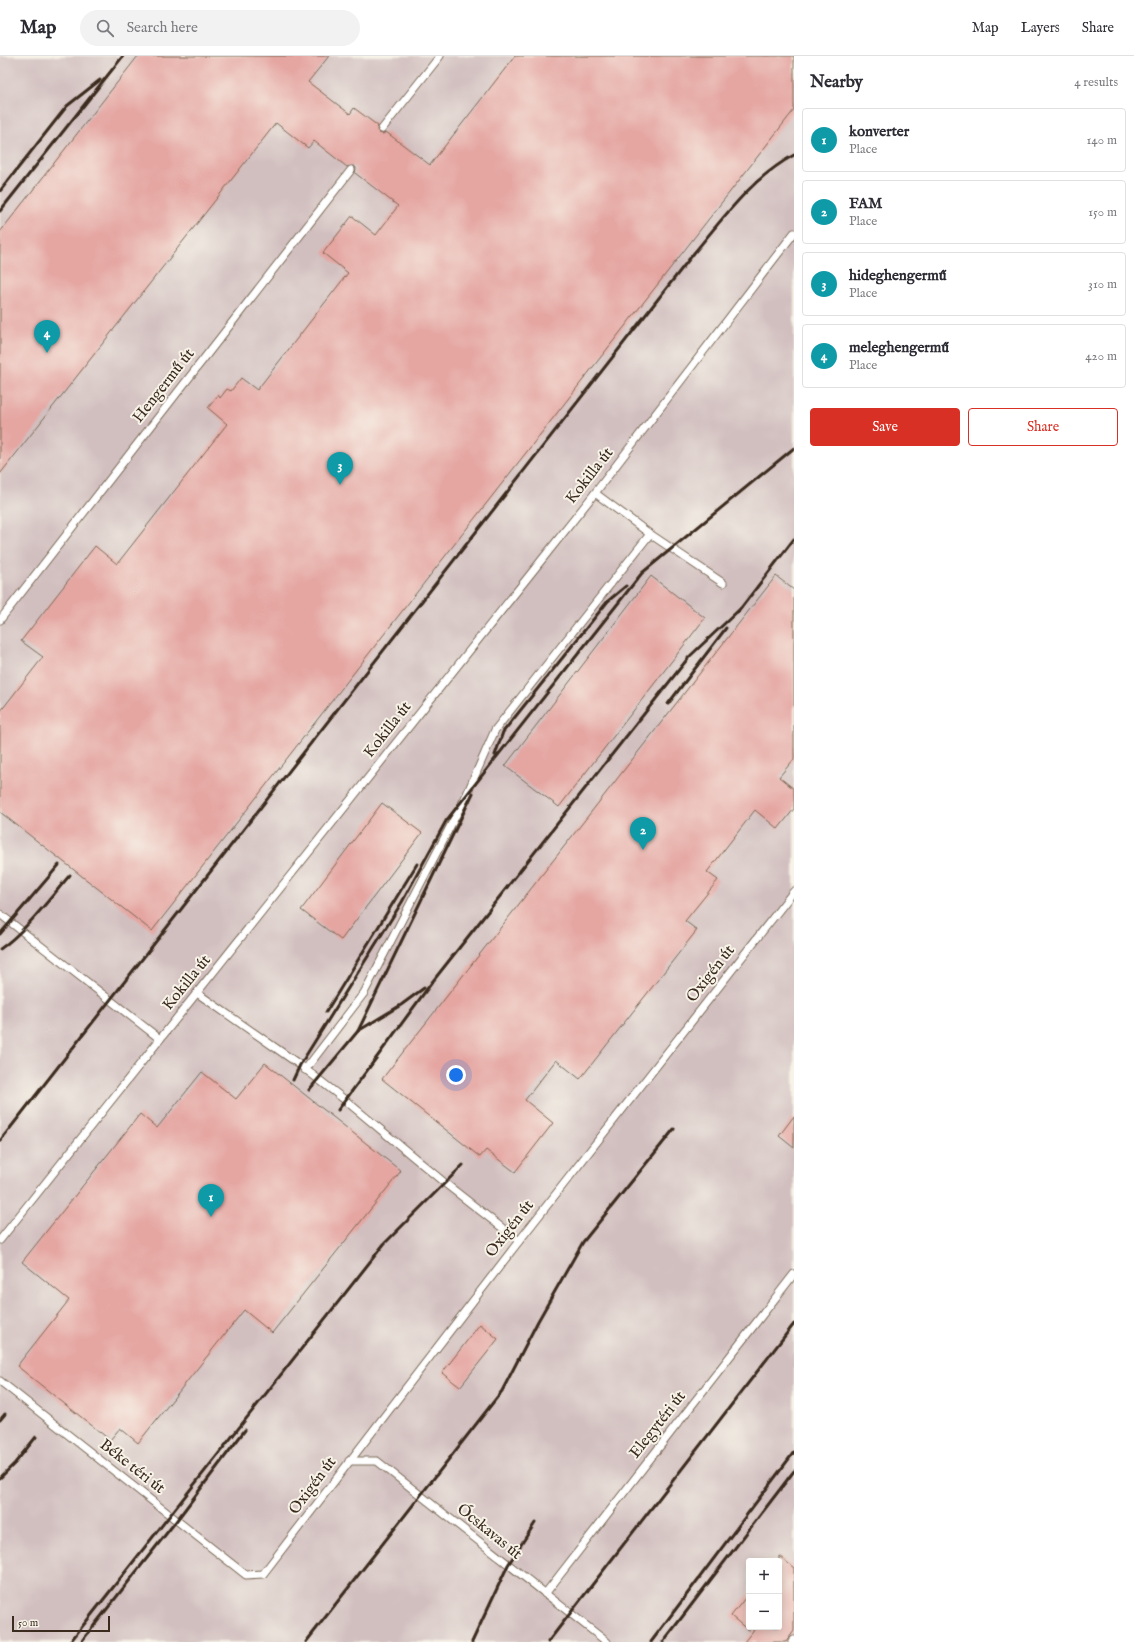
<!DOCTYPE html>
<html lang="en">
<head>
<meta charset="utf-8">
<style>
  body { margin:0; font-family:"IM FELL English",serif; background:#f2f2f3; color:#2b2b33 }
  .controls { position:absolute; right:12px; bottom:12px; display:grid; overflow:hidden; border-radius:4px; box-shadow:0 2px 10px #0003 }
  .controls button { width:36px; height:36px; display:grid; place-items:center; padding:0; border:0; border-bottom:1px solid #e1e1e2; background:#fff; color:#2b2b33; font:20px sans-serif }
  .scale { position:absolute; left:12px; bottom:10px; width:98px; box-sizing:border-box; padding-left:4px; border:2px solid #3b2a1e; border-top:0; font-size:11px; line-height:14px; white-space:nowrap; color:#3b2a1e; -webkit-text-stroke:3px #f7f3e8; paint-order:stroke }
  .you { position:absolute; left:456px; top:1019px; width:14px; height:14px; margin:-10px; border:3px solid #fff; border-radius:50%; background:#1a73e8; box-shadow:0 0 0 6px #1a73e833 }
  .badge { display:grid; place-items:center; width:26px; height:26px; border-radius:50%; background:#d93025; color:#fff; font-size:13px; font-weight:700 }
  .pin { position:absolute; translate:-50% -33px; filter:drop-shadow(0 1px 2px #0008) }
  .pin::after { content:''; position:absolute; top:21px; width:14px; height:12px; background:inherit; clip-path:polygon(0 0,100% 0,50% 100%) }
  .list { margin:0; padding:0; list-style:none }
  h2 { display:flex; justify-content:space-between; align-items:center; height:52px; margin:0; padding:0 16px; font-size:17px }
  h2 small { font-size:13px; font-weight:400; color:#7c7c81 }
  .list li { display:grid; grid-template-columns:26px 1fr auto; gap:12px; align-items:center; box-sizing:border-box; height:64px; margin:0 8px 8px; padding:0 8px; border:1px solid #e1e1e2; border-radius:4px }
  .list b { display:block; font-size:15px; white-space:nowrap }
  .list p { margin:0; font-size:13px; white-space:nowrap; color:#7c7c81 }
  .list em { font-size:13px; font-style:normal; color:#7c7c81 }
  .actions { display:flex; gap:8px; padding:12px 16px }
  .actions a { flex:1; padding:9px 0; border:1px solid #d93025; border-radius:4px; text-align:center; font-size:14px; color:#d93025 }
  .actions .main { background:#d93025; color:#fff }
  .icon { flex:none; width:22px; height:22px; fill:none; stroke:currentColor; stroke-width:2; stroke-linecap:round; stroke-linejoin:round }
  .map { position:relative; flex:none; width:794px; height:1586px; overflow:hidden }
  header { display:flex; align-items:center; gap:24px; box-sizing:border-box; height:56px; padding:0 20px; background:#fff; border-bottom:1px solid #e1e1e2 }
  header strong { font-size:19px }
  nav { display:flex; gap:22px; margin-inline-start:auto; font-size:14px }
  .search { width:280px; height:36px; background:#f2f2f3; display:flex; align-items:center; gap:10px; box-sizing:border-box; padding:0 14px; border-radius:22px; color:#7c7c81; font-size:15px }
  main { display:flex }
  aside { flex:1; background:#fff }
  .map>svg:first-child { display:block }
</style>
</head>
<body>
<header>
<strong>Map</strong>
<div class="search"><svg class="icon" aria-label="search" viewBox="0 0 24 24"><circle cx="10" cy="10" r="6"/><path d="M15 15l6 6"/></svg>Search here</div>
<nav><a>Map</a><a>Layers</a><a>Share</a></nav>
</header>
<main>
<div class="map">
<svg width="794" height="1586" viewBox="0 0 794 1586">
  <rect width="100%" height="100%" fill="#f7f3e8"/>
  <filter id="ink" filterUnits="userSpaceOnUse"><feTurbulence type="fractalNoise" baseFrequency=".025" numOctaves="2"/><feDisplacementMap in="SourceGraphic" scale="8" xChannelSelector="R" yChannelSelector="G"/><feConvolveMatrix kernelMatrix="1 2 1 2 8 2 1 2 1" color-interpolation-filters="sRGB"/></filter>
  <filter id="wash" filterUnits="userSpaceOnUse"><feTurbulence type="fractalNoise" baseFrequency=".012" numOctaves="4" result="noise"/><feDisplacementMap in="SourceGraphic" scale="16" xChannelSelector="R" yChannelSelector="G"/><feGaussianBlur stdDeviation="0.9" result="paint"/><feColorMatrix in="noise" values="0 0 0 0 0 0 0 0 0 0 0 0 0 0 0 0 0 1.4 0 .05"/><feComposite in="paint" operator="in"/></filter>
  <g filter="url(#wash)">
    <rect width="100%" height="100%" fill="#f0dcbc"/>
    <path fill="#d1bfbf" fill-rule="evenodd" d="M0,0H794V1586H0ZM749,1505H779V1571H749Z"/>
    <g id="blocks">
      <g fill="#e5a5a1">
        <polygon points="138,0 329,0 308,26 350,58 354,52 378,70 377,74 379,77 383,78 386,76 430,109 515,0 794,0 794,54 152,875 0,756 0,656 43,601 21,585 95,490 117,508 227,368 208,352 218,339 220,342 227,333 231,335 241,322 257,334 348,217 323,197 352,160 376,179 398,150 355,117 356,112 354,110 347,111 314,85 308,92 276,67 0,418 0,176"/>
        <polygon points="651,520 705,562 559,751 505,710"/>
        <polygon points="776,520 794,534 794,703 779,721 794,733 794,753 778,773 755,754 707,816 718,824 685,865 697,874 580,1023 556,1004 525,1044 553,1067 515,1116 486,1094 480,1101 382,1023"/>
        <polygon points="382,747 422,777 341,884 301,854"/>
        <polygon points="265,1007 401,1115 272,1277 244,1254 138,1387 120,1372 110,1384 17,1310 69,1244 22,1206 140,1058 157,1072 202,1016 236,1043"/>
        <polygon points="794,1060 794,1092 779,1080"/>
        <polygon points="480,1268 498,1283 460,1331 442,1317"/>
        <polygon points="779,1500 794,1512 794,1575 786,1586 744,1586 756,1571 779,1571"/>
        <polygon points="749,1537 749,1575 731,1560"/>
      </g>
    </g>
  </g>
  <g filter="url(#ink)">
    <use href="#blocks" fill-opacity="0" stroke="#7a6855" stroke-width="1"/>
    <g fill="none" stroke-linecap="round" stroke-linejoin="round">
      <defs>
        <g id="lane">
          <polyline points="382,73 440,0"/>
          <polyline points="595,437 650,478 723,527"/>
          <polyline points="0,564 351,114"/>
          <polyline points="0,858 160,983"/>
          <polyline points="197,937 300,1009 345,1044 446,1128 519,1185"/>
          <polyline points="305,1014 364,937 467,738 495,674 650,478"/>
          <polyline points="0,1184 595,437 794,177"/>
          <polyline points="0,1325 246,1519 263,1518 519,1185 794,835"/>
          <polyline points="349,1405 377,1405 607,1586"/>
          <polyline points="545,1538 794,1218"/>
          <polyline points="792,1586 794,1584"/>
        </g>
      </defs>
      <use href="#lane" stroke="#7a6855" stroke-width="9"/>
      <use href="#lane" stroke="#fff" stroke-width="7"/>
      <g stroke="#3b2a1e" stroke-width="3">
        <polyline points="0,135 67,50 100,24"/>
        <polyline points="0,155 123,0"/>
        <polyline points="738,556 794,483"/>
        <polyline points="668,648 726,572"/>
        <polyline points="495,699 503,676 608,545 626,530"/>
        <polyline points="0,878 59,809"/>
        <path d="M0,893C25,876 50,842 70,819"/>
        <polyline points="326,956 417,808"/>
        <polyline points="358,975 473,737"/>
        <polyline points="293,1024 300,1009 402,846 446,765 642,517 794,392"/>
        <polyline points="309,1034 358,975 401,949 424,932"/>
        <polyline points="338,1054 433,925 689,601 741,552"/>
        <path d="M0,1085L694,197C724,161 752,122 794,99"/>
        <polyline points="0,1364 5,1358"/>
        <polyline points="0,1422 15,1407 36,1381"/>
        <polyline points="70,1586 384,1188 463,1109"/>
        <polyline points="81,1586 177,1464 245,1374"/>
        <polyline points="306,1586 502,1335 538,1265 583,1186 674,1073"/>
        <polyline points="472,1586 508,1509 535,1467"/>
        <polyline points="548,1586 794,1268"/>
        <polyline points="651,1586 794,1396"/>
        <polyline points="663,1586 794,1415"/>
      </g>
    </g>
  </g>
  <g text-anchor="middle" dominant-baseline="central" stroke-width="4" stroke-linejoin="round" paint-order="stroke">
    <g font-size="16" fill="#3b2a1e" stroke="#f7f3e8">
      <text transform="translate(164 330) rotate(-52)">Hengermű út</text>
      <text transform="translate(590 420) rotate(-52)">Kokilla út</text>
      <text transform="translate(388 674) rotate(-52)">Kokilla út</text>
      <text transform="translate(711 918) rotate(-52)">Oxigén út</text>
      <text transform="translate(187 927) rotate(-51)">Kokilla út</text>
      <text transform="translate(510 1173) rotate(-52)">Oxigén út</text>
      <text transform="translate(658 1369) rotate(-52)">Elegytéri út</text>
      <text transform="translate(132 1411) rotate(38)">Béke téri út</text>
      <text transform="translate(313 1430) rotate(-53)">Oxigén út</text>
      <text transform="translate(489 1476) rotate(39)">Ócskavas út</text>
    </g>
  </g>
</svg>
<div class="controls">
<button>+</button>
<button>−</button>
</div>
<div class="scale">50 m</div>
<div class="you"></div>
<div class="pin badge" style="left:211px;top:1161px;background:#0f9aa8">1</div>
<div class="pin badge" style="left:643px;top:794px;background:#0f9aa8">2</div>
<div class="pin badge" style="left:340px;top:429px;background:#0f9aa8">3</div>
<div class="pin badge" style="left:47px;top:297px;background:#0f9aa8">4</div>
</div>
<aside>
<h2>Nearby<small>4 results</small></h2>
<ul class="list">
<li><span class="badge" style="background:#0f9aa8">1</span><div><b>konverter</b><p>Place</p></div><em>140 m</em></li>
<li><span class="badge" style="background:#0f9aa8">2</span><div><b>FAM</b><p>Place</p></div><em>150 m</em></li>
<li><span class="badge" style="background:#0f9aa8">3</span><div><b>hideghengermű</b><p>Place</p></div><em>310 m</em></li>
<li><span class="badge" style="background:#0f9aa8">4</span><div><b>meleghengermű</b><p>Place</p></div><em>420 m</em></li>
</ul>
<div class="actions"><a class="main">Save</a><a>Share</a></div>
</aside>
</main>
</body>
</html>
